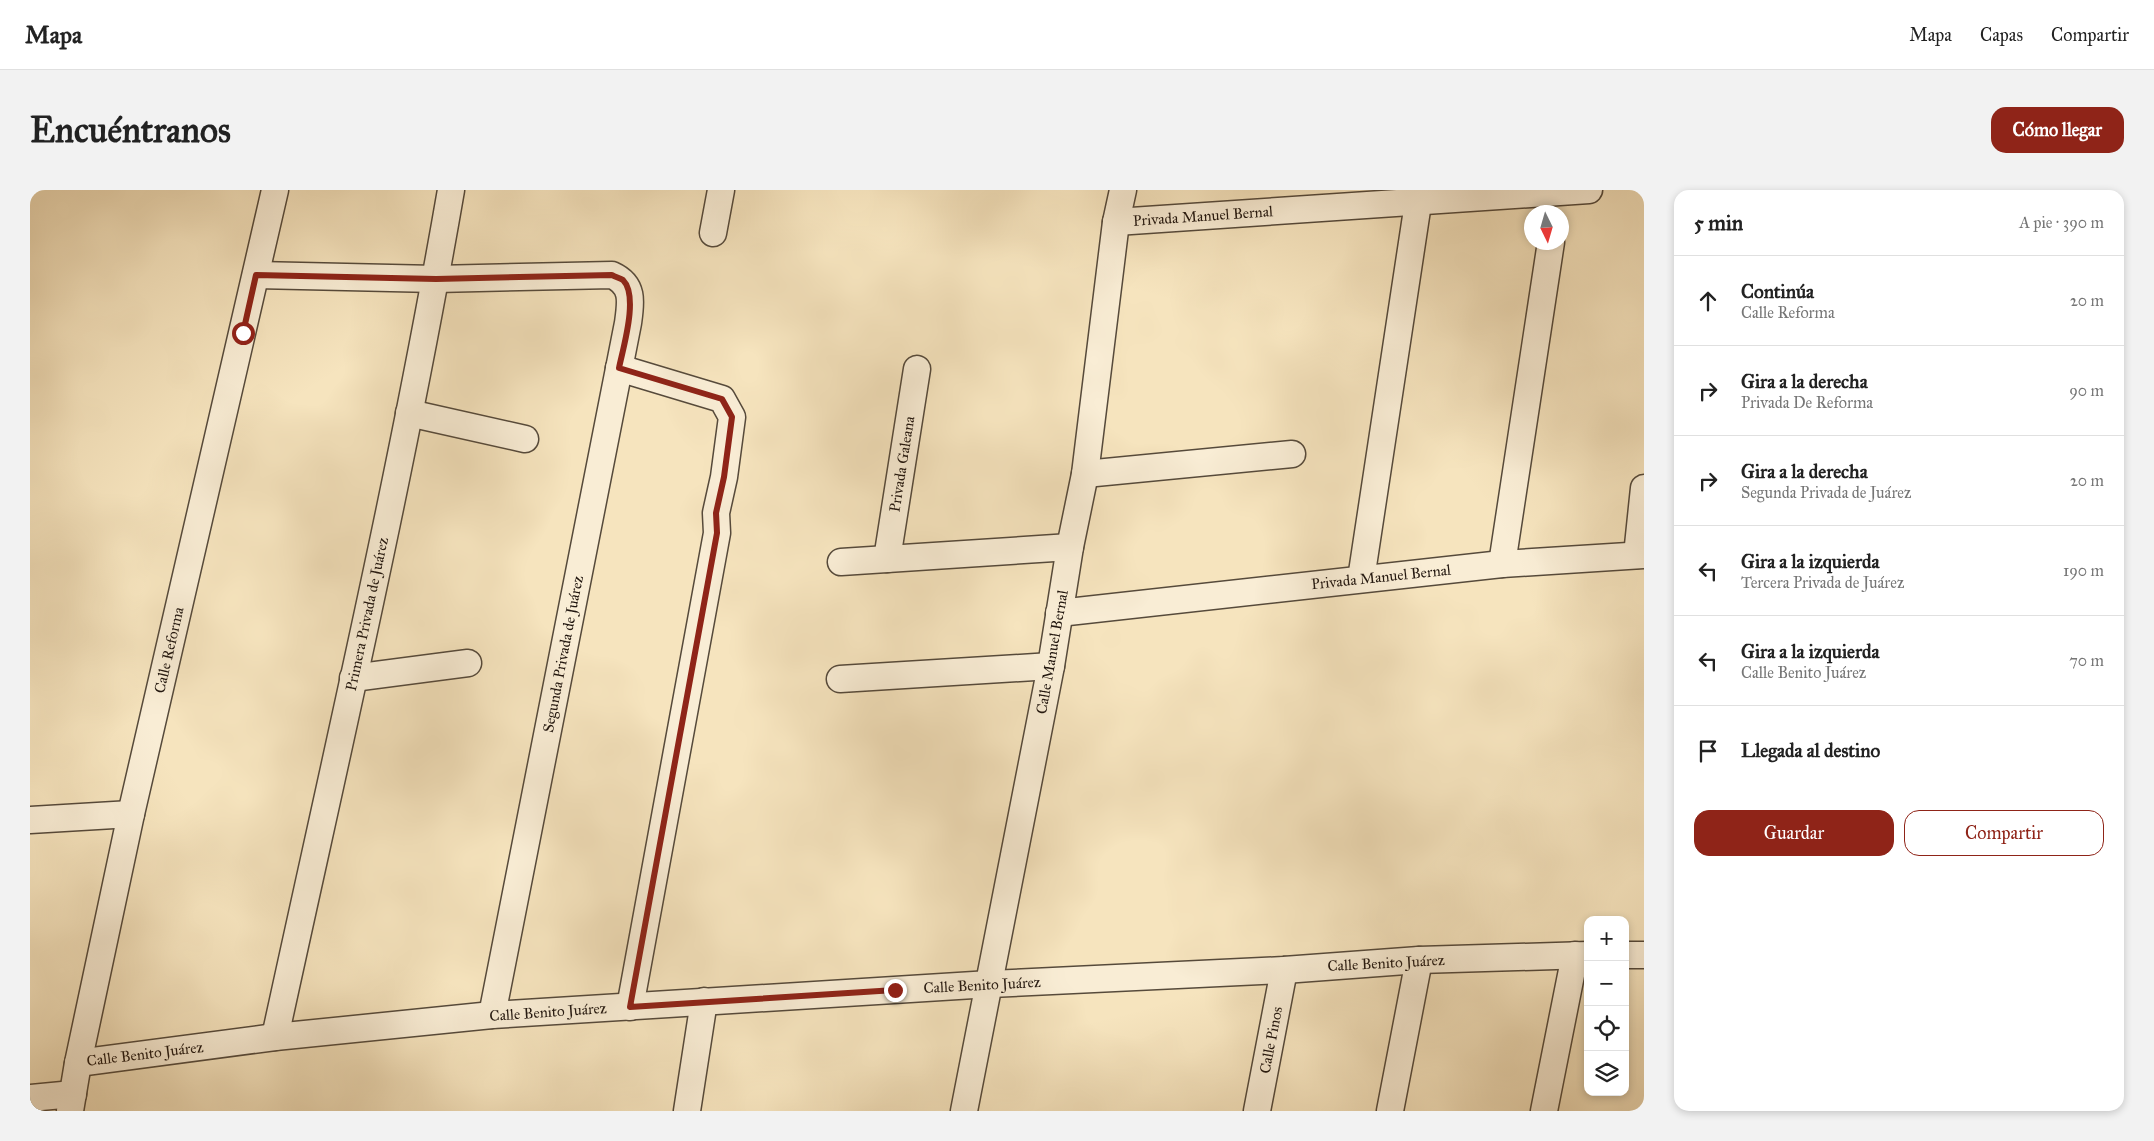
<!DOCTYPE html>
<html lang="es">
<head>
<meta charset="utf-8">
<style>
  body { margin:0; font-family:"IM FELL Great Primer",serif; background:#f2f2f2; color:#222 }
  .controls { position:absolute; right:15px; bottom:15px; display:grid; overflow:hidden; border-radius:10px; box-shadow:0 2px 8px #0003 }
  .controls button { width:45px; height:45px; display:grid; place-items:center; padding:0; border:0; border-bottom:1px solid #e0e0e0; background:#fff; color:#222; font:25px sans-serif }
  .compass { position:absolute; left:1494px; top:15px; width:45px; height:45px; border-radius:50%; background:#fff; box-shadow:0 2px 8px #0003; rotate:175deg }
  .stop { position:absolute; width:15px; height:15px; margin:-11px; border:4px solid #8f2418; border-radius:50%; background:#fff }
  .stop.end { background:#8f2418; border-color:#fff; box-shadow:0 1px 5px #0008 }
  .list { margin:0; padding:0; list-style:none }
  h2 { display:flex; justify-content:space-between; align-items:center; height:65px; margin:0; padding:0 20px; font-size:21px }
  h2 small { font-size:16px; font-weight:400; color:#767676 }
  .list li { display:grid; grid-template-columns:32px 1fr auto; gap:15px; align-items:center; box-sizing:border-box; height:90px; padding:0 20px; border-top:1px solid #e0e0e0 }
  .list b { display:block; font-size:19px; white-space:nowrap }
  .list p { margin:0; font-size:16px; white-space:nowrap; color:#767676 }
  .list em { font-size:16px; font-style:normal; color:#767676 }
  .actions { display:flex; gap:10px; padding:15px 20px }
  .actions a { flex:1; padding:11px 0; border:1px solid #8f2418; border-radius:15px; text-align:center; font-size:18px; color:#8f2418 }
  .actions .main { background:#8f2418; color:#fff }
  .icon { flex:none; width:28px; height:28px; fill:none; stroke:currentColor; stroke-width:2; stroke-linecap:round; stroke-linejoin:round }
  .map { position:relative; flex:none; width:1614px; height:921px; overflow:hidden; border-radius:15px }
  header { display:flex; align-items:center; gap:30px; box-sizing:border-box; height:70px; padding:0 25px; background:#fff; border-bottom:1px solid #e0e0e0 }
  header strong { font-size:24px }
  nav { display:flex; gap:28px; margin-inline-start:auto; font-size:18px }
  .intro { display:flex; align-items:center; justify-content:space-between; box-sizing:border-box; height:120px; padding:0 30px }
  h1 { margin:0; font-size:35px }
  .button { padding:12px 22px; border-radius:15px; background:#8f2418; color:#fff; font-size:18px; font-weight:700 }
  main { display:flex; gap:30px; padding:0 30px }
  aside { flex:1; background:#fff; border-radius:15px; box-shadow:0 2px 8px #0003 }
  .map>svg:first-child { display:block }
</style>
</head>
<body>
<header>
<strong>Mapa</strong>
<nav><a>Mapa</a><a>Capas</a><a>Compartir</a></nav>
</header>
<div class="intro"><h1>Encuéntranos</h1><a class="button">Cómo llegar</a></div>
<main>
<div class="map">
<svg width="1614" height="921" viewBox="0 0 1614 921">
  <rect width="100%" height="100%" fill="#f6e4be"/>
  <filter id="stains"><feTurbulence type="fractalNoise" baseFrequency=".004" numOctaves="4"/><feColorMatrix values="0 0 0 0 .2 0 0 0 0 .09 0 0 0 0 .02 0 0 0 .5 -.17"/></filter>
  <radialGradient id="worn" r=".72"><stop offset=".6" stop-color="#630" stop-opacity="0"/><stop offset="1" stop-color="#630" stop-opacity=".3"/></radialGradient>
  <g fill="none" stroke-linecap="round" stroke-linejoin="round">
    <defs>
      <g id="street">
        <polyline points="1086,32 1559,0"/>
        <polyline points="683,43 691,0"/>
        <path d="M226,85L406,89L582,85C604,95 601,112 598,133L462,825"/>
        <polyline points="589,178 692,209 702,227 694,287 686,323 687,343 600,817"/>
        <polyline points="379,223 495,249"/>
        <polyline points="1055,284 1262,264"/>
        <polyline points="1607,365 1614,298"/>
        <polyline points="857,369 887,179"/>
        <polyline points="811,372 1040,357"/>
        <polyline points="1472,374 1521,52"/>
        <polyline points="1331,389 1390,0"/>
        <polyline points="1029,423 1472,374 1614,365"/>
        <polyline points="323,488 438,473"/>
        <polyline points="810,489 1021,476"/>
        <polyline points="0,630 101,624"/>
        <polyline points="1595,765 1614,765"/>
        <path d="M245,847C306,566 372,284 421,0"/>
        <polyline points="48,873 245,847 462,825 960,794 1254,780 1389,770 1558,765"/>
        <polyline points="0,908 43,904"/>
        <polyline points="40,921 48,873 101,624 245,0"/>
        <polyline points="657,921 674,811"/>
        <polyline points="934,921 1021,476 1040,357 1055,284 1086,32 1093,0"/>
        <polyline points="1227,921 1254,780"/>
        <polyline points="1360,921 1389,770"/>
        <polyline points="1514,921 1545,765"/>
      </g>
    </defs>
    <use href="#street" stroke="#564a3b" stroke-width="29"/>
    <use href="#street" stroke="#f9edd5" stroke-width="26"/>
  </g>
  <g fill="none" stroke-linecap="round" stroke-linejoin="round">
    <path stroke="#8f2418" stroke-width="6" d="M213,143L226,85L406,89L582,85C585,87 590,88 593,90C609,106 593,158 589,178L692,209L702,227L694,287L686,323L687,343L600,817L865,800"/>
  </g>
  <g text-anchor="middle" dominant-baseline="central" stroke-width="4.5" stroke-linejoin="round" paint-order="stroke">
    <g font-size="15" fill="#21160f" stroke="#f9edd5">
      <text transform="translate(1173 26) rotate(-4)">Privada Manuel Bernal</text>
      <text transform="translate(872 274) rotate(-81)">Privada Galeana</text>
      <text transform="translate(1351 387) rotate(-6)">Privada Manuel Bernal</text>
      <text transform="translate(337 424) rotate(-78)">Primera Privada de Juárez</text>
      <text transform="translate(139 460) rotate(-77)">Calle Reforma</text>
      <text transform="translate(1022 462) rotate(-80)">Calle Manuel Bernal</text>
      <text transform="translate(533 464) rotate(-79)">Segunda Privada de Juárez</text>
      <text transform="translate(1356 773) rotate(-3)">Calle Benito Juárez</text>
      <text transform="translate(952 795) rotate(-3)">Calle Benito Juárez</text>
      <text transform="translate(518 822) rotate(-4)">Calle Benito Juárez</text>
      <text transform="translate(1241 850) rotate(-79)">Calle Pinos</text>
      <text transform="translate(115 864) rotate(-7)">Calle Benito Juárez</text>
    </g>
  </g>
  <rect width="100%" height="100%" filter="url(#stains)"/>
  <rect width="100%" height="100%" fill="url(#worn)"/>
</svg>
<div class="controls">
<button>+</button>
<button>−</button>
<button><svg class="icon" aria-label="locate" viewBox="0 0 24 24"><circle cx="12" cy="12" r="6"/><path d="M12 2v4M12 18v4M2 12h4M18 12h4"/></svg></button>
<button><svg class="icon" aria-label="layers" viewBox="0 0 24 24"><path d="M12 4l9 5-9 5-9-5zM3 14l9 5 9-5"/></svg></button>
</div>
<svg class="compass" viewBox="-18 -18 36 36"><path d="M0-13l5 13h-10z" fill="#e53935"/><path d="M0 13l5-13h-10z" fill="#767676"/></svg>
<div class="stop" style="left:213px;top:143px"></div>
<div class="stop end" style="left:865px;top:800px"></div>
</div>
<aside>
<h2>5 min<small>A pie · 390 m</small></h2>
<ul class="list">
<li><svg class="icon" aria-label="ahead" viewBox="0 0 24 24"><path d="M12 20V5M6 11l6-6 6 6"/></svg><div><b>Continúa</b><p>Calle Reforma</p></div><em>20 m</em></li>
<li><svg class="icon" aria-label="right" viewBox="0 0 24 24"><path d="M7 20v-9h11M14 6l5 5-5 5"/></svg><div><b>Gira a la derecha</b><p>Privada De Reforma</p></div><em>90 m</em></li>
<li><svg class="icon" aria-label="right" viewBox="0 0 24 24"><path d="M7 20v-9h11M14 6l5 5-5 5"/></svg><div><b>Gira a la derecha</b><p>Segunda Privada de Juárez</p></div><em>20 m</em></li>
<li><svg class="icon" aria-label="left" viewBox="0 0 24 24"><path d="M17 20v-9H6M10 6l-5 5 5 5"/></svg><div><b>Gira a la izquierda</b><p>Tercera Privada de Juárez</p></div><em>190 m</em></li>
<li><svg class="icon" aria-label="left" viewBox="0 0 24 24"><path d="M17 20v-9H6M10 6l-5 5 5 5"/></svg><div><b>Gira a la izquierda</b><p>Calle Benito Juárez</p></div><em>70 m</em></li>
<li><svg class="icon" aria-label="arrive" viewBox="0 0 24 24"><path d="M6 21V4h12l-3 4 3 4H6"/></svg><div><b>Llegada al destino</b></div></li>
</ul>
<div class="actions"><a class="main">Guardar</a><a>Compartir</a></div>
</aside>
</main>
</body>
</html>
